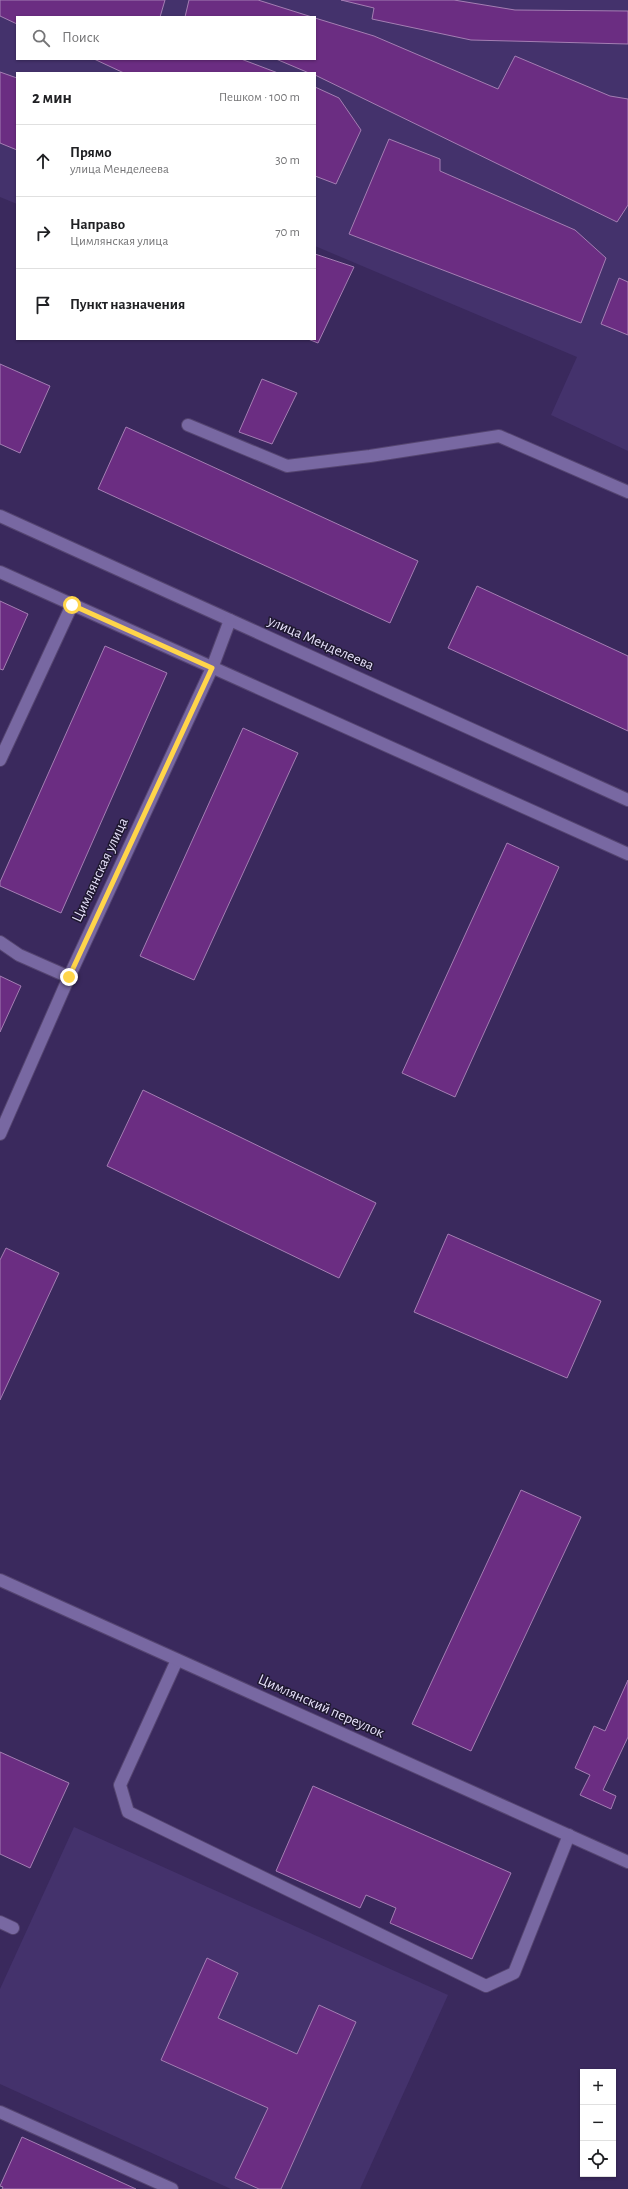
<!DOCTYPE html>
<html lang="ru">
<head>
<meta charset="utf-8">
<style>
  body { margin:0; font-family:"Alegreya Sans",sans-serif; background:#f2f2f2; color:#202124 }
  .controls { position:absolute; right:12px; bottom:12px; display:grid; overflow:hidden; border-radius:0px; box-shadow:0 1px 3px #0004 }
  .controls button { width:36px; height:36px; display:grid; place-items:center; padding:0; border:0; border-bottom:1px solid #e0e0e0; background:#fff; color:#202124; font:20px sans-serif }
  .stop { position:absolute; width:12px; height:12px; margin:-9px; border:3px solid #ffd54a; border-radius:50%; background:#fff }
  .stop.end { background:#ffd54a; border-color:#fff; box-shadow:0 1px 4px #0008 }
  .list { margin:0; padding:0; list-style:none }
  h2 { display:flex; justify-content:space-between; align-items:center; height:52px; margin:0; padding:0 16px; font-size:17px }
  h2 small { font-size:13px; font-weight:400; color:#757577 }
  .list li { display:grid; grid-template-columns:26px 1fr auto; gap:12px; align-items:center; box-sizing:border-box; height:72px; padding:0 16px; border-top:1px solid #e0e0e0 }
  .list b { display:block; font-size:15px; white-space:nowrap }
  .list p { margin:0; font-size:13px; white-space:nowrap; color:#757577 }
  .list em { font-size:13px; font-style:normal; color:#757577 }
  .icon { flex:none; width:22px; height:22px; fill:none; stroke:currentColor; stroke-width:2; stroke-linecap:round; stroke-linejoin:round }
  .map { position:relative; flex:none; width:628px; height:2189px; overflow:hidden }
  .search { position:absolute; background:#fff; box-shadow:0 1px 3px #0004; left:16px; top:16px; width:300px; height:44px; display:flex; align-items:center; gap:10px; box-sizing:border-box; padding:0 14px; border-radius:0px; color:#757577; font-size:15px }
  .panel { position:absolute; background:#fff; box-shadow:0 1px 3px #0004; left:16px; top:72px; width:300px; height:268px; border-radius:0px }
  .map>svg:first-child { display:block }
</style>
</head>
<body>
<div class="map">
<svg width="628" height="2189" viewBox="0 0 628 2189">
  <rect width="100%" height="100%" fill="#3a295d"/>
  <g fill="#44326c" fill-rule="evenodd">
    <path d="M0,0H628V451L551,415L577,357L315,246V73H17V204L0,197ZM17,17H315V59H17Z"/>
    <polygon points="74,1827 448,1995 360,2189 231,2189 0,2084 0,1989"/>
  </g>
  <g fill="#6b2d82" stroke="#a47eb3">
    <polygon points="0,0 165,0 160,17 17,17 17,24 0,16"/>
    <polygon points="189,0 258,0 312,17 185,17"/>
    <polygon points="341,0 454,0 515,10 628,11 628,44 471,40 372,19 374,8"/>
    <polygon points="315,18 374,36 498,89 515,56 610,96 628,99 628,205 617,222 315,75 315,73 309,73 276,59 315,59"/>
    <polygon points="94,59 241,59 278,73 124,73"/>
    <polygon points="0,72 17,78 17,150 0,143"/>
    <polygon points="315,87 339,98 361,130 336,184 315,176"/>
    <polygon points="389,139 440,159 440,171 575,230 606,258 581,323 349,234"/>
    <polygon points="315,254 354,267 318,343 308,339 315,339"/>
    <polygon points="619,278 628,282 628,335 601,324"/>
    <polygon points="0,364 50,386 20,453 0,444"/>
    <polygon points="262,379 297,393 272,444 239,432"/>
    <polygon points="126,427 418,561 390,623 98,489"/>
    <polygon points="477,586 628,656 628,731 448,648"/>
    <polygon points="0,601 28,614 3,670 0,669"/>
    <polygon points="105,646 167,673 61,913 0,886 0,882"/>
    <polygon points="243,728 298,753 194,980 140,956"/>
    <polygon points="507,843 559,867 455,1097 402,1073"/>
    <polygon points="0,976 21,986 0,1032"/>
    <polygon points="143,1090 376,1203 339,1278 107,1166"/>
    <polygon points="448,1234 601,1301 567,1378 414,1312"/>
    <polygon points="6,1248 59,1273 0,1400 0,1260"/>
    <polygon points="521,1490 581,1517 471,1751 412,1724"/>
    <polygon points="628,1680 628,1737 603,1790 616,1796 611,1809 580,1795 590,1775 575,1768 594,1726 605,1731"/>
    <polygon points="0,1752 69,1783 30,1868 0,1854"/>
    <polygon points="313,1786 511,1873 472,1959 390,1923 396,1908 366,1895 360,1908 276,1871"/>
    <polygon points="207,1958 238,1973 218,2018 297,2054 319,2005 356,2022 281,2189 259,2189 235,2178 268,2108 161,2060"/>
    <polygon points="22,2137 136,2189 2,2189 3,2187 0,2186"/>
  </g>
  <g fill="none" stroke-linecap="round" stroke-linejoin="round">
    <defs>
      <g id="lane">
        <polyline points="188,425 287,466 370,456 499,436 628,492"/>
        <polyline points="0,760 72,605"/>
        <polyline points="177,1660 120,1785 128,1812 486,1986 514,1973 569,1835"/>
        <polyline points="0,1922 13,1928"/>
        <polyline points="0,2112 172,2189"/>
      </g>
      <g id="street">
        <polyline points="0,942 19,955 69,977"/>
        <polyline points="0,1134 69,977 212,668"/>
        <polyline points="0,1580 628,1862"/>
      </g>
      <g id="secondary">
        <polyline points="0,516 628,800"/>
        <polyline points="0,572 628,854"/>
        <polyline points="212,668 230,620"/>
      </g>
    </defs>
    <use href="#lane" stroke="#554571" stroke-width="14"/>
    <use href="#street" stroke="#554571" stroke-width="14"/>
    <use href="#secondary" stroke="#554571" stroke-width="14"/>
    <use href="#lane" stroke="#7868a2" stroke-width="12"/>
    <use href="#street" stroke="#7868a2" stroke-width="12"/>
    <use href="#secondary" stroke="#7868a2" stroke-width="12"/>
  </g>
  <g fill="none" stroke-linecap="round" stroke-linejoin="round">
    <polyline stroke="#ffd54a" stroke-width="5" points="69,977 212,668 72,605"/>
  </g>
  <g text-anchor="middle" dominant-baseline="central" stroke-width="3" stroke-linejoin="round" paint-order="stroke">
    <g font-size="15" fill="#e6e0fa" stroke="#1e182f">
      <text transform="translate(321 643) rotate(24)">улица Менделеева</text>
      <text transform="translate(100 870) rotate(-65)">Цимлянская улица</text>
      <text transform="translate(321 1706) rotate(24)">Цимлянский переулок</text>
    </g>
  </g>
</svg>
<div class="controls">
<button>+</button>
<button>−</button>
<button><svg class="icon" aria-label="locate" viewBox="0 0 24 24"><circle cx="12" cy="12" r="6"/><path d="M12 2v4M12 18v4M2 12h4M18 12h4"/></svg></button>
</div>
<div class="stop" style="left:72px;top:605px"></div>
<div class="stop end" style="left:69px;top:977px"></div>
<div class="search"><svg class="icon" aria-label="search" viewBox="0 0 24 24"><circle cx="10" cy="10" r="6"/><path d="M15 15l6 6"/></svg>Поиск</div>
<section class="panel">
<h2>2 мин<small>Пешком · 100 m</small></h2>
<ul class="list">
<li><svg class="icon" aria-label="ahead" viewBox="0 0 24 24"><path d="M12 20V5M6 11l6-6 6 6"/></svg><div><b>Прямо</b><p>улица Менделеева</p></div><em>30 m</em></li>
<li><svg class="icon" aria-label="right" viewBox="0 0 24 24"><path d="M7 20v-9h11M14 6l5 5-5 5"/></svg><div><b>Направо</b><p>Цимлянская улица</p></div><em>70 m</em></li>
<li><svg class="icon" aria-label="arrive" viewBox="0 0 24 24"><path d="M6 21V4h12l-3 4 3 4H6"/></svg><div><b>Пункт назначения</b></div></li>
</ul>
</section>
</div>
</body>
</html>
